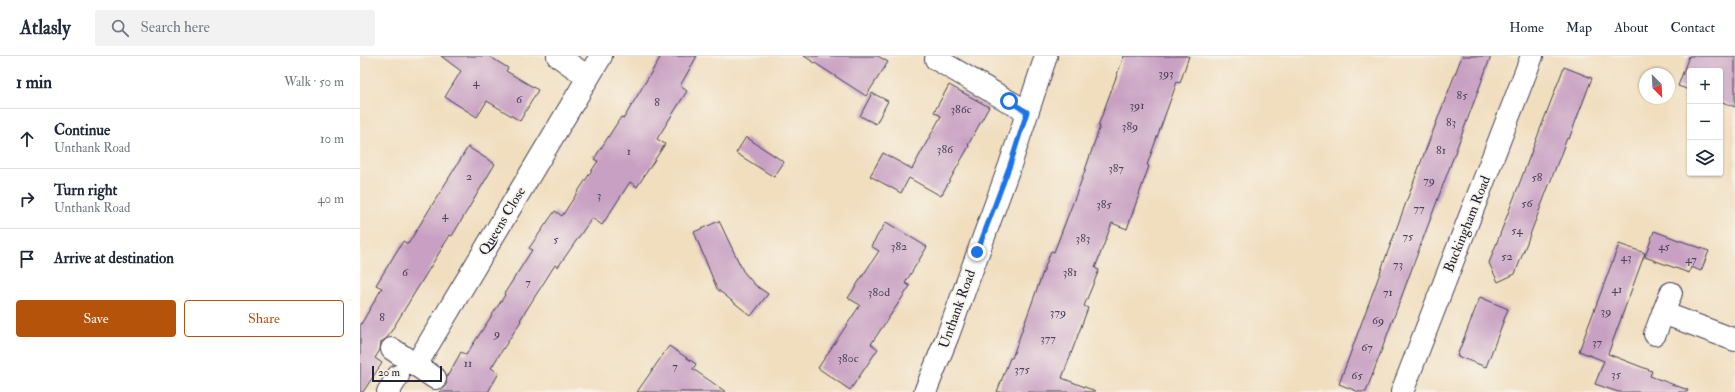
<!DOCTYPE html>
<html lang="en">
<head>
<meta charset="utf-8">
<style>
  body { margin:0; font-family:"IM FELL Double Pica",serif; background:#f2f2f3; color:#1f2937 }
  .controls { position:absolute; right:12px; top:12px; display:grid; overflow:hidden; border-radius:4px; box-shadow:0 1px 3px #0004 }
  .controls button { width:36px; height:36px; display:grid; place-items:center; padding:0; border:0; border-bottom:1px solid #e0e1e3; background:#fff; color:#1f2937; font:20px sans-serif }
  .compass { position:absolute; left:1279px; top:12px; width:36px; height:36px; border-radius:50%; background:#fff; box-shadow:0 1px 3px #0004; rotate:156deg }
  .scale { position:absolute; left:12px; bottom:10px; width:70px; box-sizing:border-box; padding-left:4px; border:2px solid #22223b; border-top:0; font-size:11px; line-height:14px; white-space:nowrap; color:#22223b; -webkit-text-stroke:3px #f7f3e8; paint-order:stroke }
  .stop { position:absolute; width:12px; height:12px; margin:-9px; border:3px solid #1a73e8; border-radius:50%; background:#fff }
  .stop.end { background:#1a73e8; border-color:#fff; box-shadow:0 1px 4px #0008 }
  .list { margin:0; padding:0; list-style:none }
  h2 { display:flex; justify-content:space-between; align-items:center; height:52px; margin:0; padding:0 16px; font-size:17px }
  h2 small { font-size:13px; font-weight:400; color:#747a83 }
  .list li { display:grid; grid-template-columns:26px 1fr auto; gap:12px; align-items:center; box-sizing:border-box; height:60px; padding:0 16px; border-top:1px solid #e0e1e3 }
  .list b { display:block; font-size:15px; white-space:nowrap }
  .list p { margin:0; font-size:13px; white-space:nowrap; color:#747a83 }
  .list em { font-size:13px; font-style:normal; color:#747a83 }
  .actions { display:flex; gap:8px; padding:12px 16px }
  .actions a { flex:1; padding:9px 0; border:1px solid #b45309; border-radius:4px; text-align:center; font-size:14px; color:#b45309 }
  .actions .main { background:#b45309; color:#fff }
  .icon { flex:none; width:22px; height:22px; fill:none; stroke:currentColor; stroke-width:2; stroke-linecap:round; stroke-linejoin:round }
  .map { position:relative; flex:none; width:1375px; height:336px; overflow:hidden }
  header { display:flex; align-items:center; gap:24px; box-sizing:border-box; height:56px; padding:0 20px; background:#fff; border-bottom:1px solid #e0e1e3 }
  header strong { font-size:19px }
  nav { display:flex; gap:22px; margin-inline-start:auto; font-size:14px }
  .search { width:280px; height:36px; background:#f2f2f3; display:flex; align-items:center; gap:10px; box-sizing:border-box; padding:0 14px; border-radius:4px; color:#747a83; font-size:15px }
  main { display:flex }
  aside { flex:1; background:#fff }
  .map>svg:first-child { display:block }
</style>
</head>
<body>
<header>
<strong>Atlasly</strong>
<div class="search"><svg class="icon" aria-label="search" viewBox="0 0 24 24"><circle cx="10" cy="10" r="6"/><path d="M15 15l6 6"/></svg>Search here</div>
<nav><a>Home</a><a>Map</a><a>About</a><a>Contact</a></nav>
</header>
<main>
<aside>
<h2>1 min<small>Walk · 50 m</small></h2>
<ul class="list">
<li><svg class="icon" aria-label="ahead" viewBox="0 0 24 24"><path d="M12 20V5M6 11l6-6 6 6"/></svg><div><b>Continue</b><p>Unthank Road</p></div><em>10 m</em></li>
<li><svg class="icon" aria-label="right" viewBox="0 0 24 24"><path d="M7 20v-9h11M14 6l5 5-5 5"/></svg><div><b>Turn right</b><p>Unthank Road</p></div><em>40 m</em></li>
<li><svg class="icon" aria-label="arrive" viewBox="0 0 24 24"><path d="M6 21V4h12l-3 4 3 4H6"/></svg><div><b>Arrive at destination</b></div></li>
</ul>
<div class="actions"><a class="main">Save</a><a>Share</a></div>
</aside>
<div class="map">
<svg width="1375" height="336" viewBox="0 0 1375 336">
  <rect width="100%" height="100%" fill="#f7f3e8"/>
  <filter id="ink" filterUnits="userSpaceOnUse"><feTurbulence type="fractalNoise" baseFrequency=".025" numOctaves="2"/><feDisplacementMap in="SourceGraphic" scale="8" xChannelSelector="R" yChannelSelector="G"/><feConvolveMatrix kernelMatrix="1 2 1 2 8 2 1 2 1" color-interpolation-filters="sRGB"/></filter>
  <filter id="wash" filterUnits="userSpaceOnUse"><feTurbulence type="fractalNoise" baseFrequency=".012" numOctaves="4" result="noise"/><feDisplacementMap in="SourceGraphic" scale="16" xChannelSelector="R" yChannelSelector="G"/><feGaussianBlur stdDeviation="0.9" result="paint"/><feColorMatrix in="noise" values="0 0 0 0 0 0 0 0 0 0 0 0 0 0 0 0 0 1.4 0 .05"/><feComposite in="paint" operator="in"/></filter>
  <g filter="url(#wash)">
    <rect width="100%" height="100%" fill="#f1debf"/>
    <g id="blocks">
      <g fill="#c8a0c3">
        <polygon points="81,0 129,0 148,12 146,15 178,34 160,65 127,45 117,61 85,41 101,15"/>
        <polygon points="301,0 337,0 320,30 327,35 297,83 305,88 277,131 270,126 242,169 232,162 198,211 195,209 160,264 161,265 131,312 139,317 128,336 79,336 86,329 87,321 101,296 106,299 145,239 144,238 172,194 169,192 195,155 202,160 238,105 234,103 261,61 264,62"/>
        <polygon points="444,0 518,0 528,6 506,40"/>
        <polygon points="764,0 829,0 820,27 817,26 787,109 789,110 767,173 752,167 735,212 739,214 724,250 728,252 702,322 735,335 735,336 637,336 650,302 652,302 682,219 691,195 694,196 722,123 740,70 738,70"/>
        <polygon points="1102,0 1131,0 1006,336 999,336 979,328 1061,106"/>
        <polygon points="1329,0 1375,0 1375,51 1360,45 1360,15 1330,15 1330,34 1318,30"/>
        <polygon points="1204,11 1232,22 1209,83 1207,82 1155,218 1138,226 1129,207"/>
        <polygon points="589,29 629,51 608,89 609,90 581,140 549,122 541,137 510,120 523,97 552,113 581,60 574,56"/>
        <polygon points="512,37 528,45 516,68 500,60"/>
        <polygon points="386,81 424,106 414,121 376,97"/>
        <polygon points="108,91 135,108 92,180 90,179 27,282 21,286 20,294 15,302 22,307 3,336 0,336 0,270 22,232 16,229 43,185 48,188"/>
        <polygon points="359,165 383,215 395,229 408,238 391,260 357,233 334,176"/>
        <polygon points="526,166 567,191 545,227 550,230 511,288 518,293 490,334 458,312 500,249 488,242 519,195 511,190"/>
        <polygon points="1294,175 1349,195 1341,215 1331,211 1329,217 1285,201"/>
        <polygon points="1259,188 1285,197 1248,298 1292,315 1290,320 1328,334 1327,336 1258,336 1235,328 1244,305 1219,295"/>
        <polygon points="1120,241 1148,253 1126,311 1097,300"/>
        <polygon points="309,290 336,308 333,313 366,336 277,336"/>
      </g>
    </g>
  </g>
  <g filter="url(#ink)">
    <use href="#blocks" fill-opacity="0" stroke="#413e4f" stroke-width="1"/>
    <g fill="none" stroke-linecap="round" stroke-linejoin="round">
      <defs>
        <g id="minor">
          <polyline points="198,0 228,21"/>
          <polyline points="576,3 667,56"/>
          <polyline points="1303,257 1311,237"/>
          <polyline points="1295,278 1303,257 1375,284"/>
          <polyline points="32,293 75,322"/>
          <polyline points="56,309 241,0"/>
          <polyline points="28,336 38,320"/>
          <polyline points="1042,336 1172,0"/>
        </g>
        <polyline id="tertiary" points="565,336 588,279 650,109 686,0"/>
      </defs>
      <use href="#minor" stroke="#413e4f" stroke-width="24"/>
      <use href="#tertiary" stroke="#413e4f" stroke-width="24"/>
      <use href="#minor" stroke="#fff" stroke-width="22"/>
      <use href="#tertiary" stroke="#fff" stroke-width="22"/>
    </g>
  </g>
  <g fill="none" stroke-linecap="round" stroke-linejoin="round" filter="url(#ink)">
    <polyline stroke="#1a73e8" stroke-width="5" points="617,196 650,109 667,56 649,45"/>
  </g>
  <g text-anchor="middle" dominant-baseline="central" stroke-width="3.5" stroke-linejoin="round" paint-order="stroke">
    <g font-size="12" fill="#4c425d">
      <text x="806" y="17">393</text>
      <text x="116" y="26">4</text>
      <text x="1102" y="39">85</text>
      <text x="159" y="43">6</text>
      <text x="297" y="46">8</text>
      <text x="777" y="49">391</text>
      <text x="601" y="53">386c</text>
      <text x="1091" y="66">83</text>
      <text x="770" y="70">389</text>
      <text x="585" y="93">386</text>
      <text x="1081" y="94">81</text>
      <text x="269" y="95">1</text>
      <text x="756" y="112">387</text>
      <text x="109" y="120">2</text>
      <text x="1177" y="121">58</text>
      <text x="1069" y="124">79</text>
      <text x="239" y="139">3</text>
      <text x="1167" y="147">56</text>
      <text x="744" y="148">385</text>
      <text x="1059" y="152">77</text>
      <text x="85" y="159">4</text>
      <text x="1157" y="174">54</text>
      <text x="1048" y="180">75</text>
      <text x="723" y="182">383</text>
      <text x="196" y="183">5</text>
      <text x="539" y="190">382</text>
      <text x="1304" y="190">45</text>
      <text x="1147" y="200">52</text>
      <text x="1266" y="201">43</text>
      <text x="1331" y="203">47</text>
      <text x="1038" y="208">73</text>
      <text x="45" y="216">6</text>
      <text x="710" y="216">381</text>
      <text x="168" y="226">7</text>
      <text x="1257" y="233">41</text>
      <text x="519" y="236">380d</text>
      <text x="1028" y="236">71</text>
      <text x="1246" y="255">39</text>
      <text x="698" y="256">379</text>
      <text x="22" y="261">8</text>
      <text x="1018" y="264">69</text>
      <text x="137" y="277">9</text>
      <text x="688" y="282">377</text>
      <text x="1237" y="286">37</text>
      <text x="1007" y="291">67</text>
      <text x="488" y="302">380c</text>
      <text x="108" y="307">11</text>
      <text x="315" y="310">7</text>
      <text x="662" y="313">375</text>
      <text x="1256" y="318">35</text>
      <text x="997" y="319">65</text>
    </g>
    <g font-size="14" fill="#22223b" stroke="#f7f3e8">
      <text transform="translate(142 165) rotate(-59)">Queens Close</text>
      <text transform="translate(1107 168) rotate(-68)">Buckingham Road</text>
      <text transform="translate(597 253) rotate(-70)">Unthank Road</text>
    </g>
  </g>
</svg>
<div class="controls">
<button>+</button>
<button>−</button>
<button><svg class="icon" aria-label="layers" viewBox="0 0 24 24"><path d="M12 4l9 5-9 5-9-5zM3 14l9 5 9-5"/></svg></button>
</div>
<svg class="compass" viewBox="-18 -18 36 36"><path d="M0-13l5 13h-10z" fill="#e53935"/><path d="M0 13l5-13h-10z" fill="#747a83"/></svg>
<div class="scale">20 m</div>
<div class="stop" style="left:649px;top:45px"></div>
<div class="stop end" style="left:617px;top:196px"></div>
</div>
</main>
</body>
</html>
